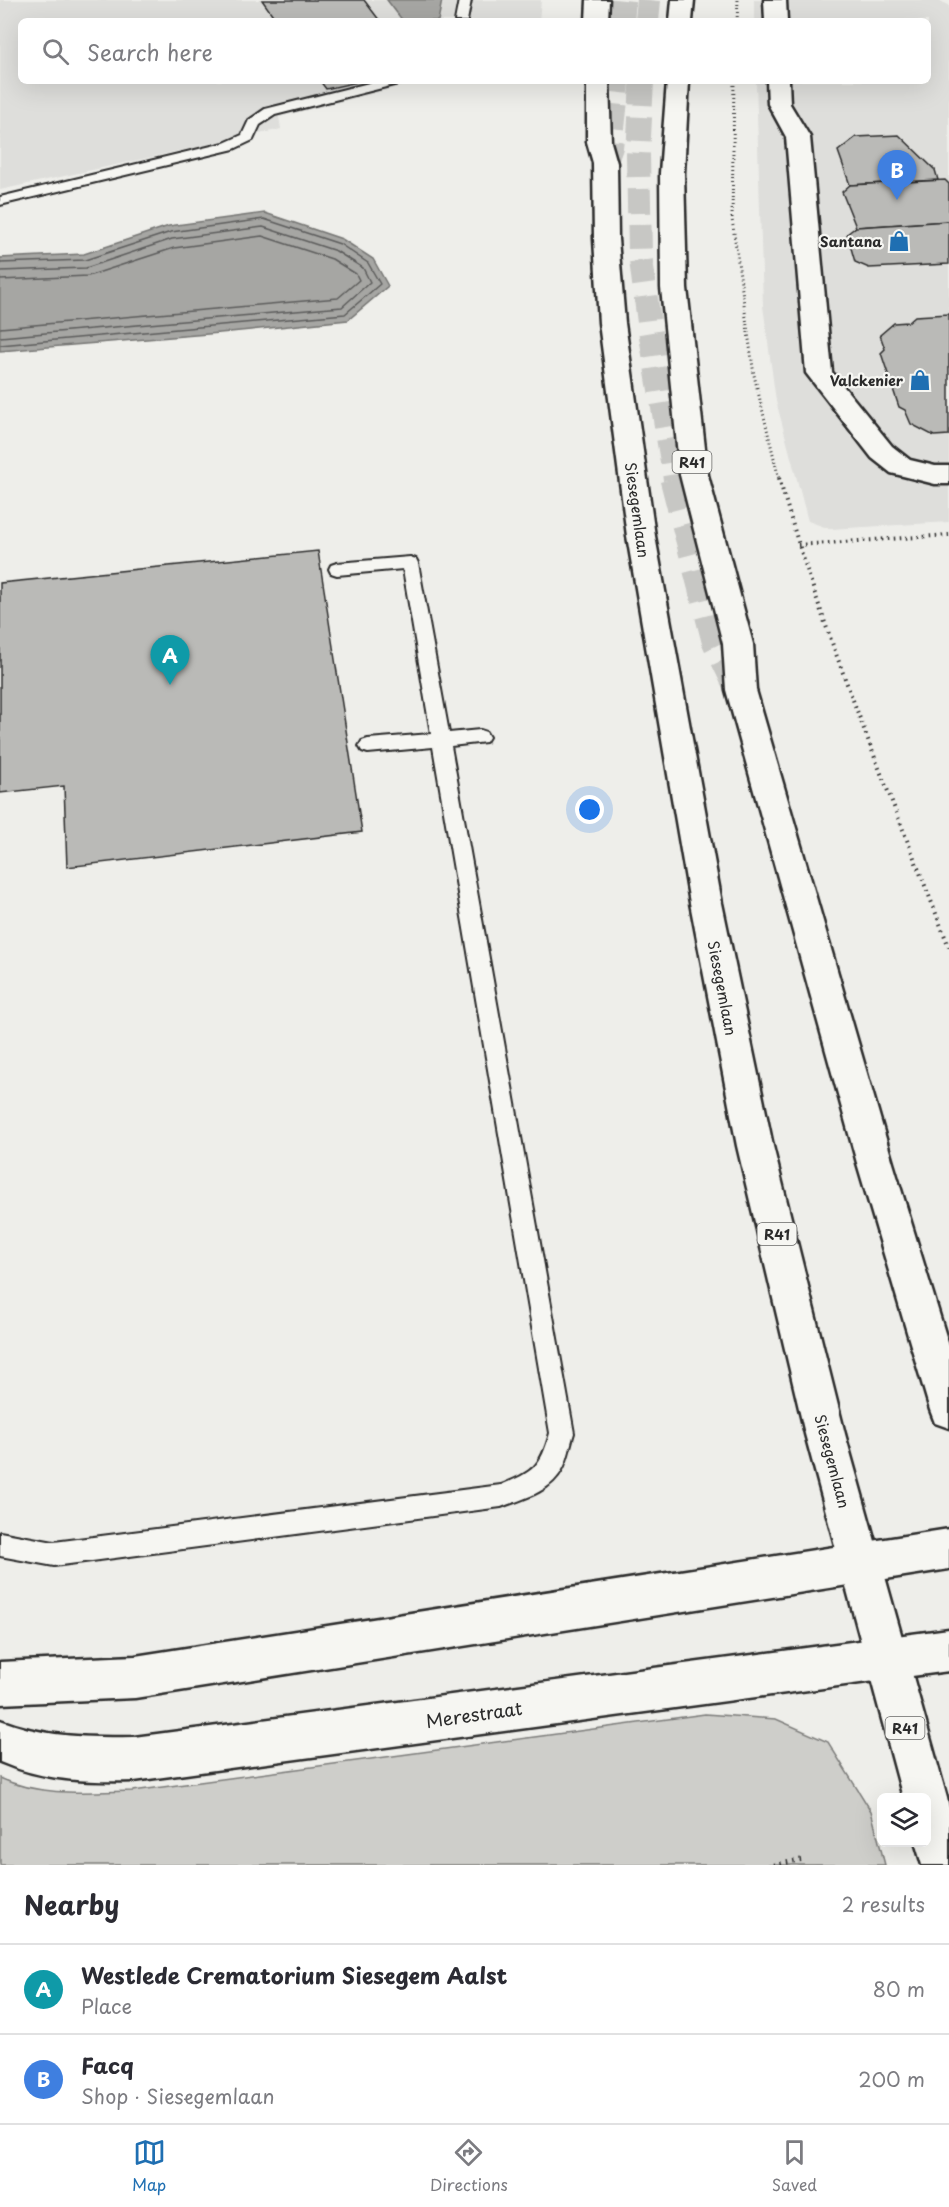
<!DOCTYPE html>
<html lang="en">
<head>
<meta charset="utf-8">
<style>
  body { margin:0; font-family:"Playpen Sans",sans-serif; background:#f7f7f7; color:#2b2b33 }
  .controls { position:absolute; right:18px; bottom:18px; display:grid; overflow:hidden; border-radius:9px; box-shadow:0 6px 24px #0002 }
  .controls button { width:54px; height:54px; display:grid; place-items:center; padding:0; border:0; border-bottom:2px solid #e1e1e2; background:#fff; color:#2b2b33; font:30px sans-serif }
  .you { position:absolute; left:590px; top:810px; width:21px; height:21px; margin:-15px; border:4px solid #fff; border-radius:50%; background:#1a73e8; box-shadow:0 0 0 9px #1a73e833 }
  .badge { display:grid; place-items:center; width:39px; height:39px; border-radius:50%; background:#1f6fb2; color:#fff; font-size:20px; font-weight:700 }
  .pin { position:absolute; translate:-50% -50px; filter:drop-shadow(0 2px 3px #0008) }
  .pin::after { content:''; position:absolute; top:32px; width:21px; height:18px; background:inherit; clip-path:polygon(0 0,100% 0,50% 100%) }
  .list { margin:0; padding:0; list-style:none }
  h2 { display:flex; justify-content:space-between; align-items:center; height:78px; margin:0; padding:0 24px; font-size:26px }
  h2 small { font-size:20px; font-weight:400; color:#7c7c81 }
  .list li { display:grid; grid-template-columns:39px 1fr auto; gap:18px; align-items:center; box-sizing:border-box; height:90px; padding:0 24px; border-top:2px solid #e1e1e2 }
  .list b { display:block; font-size:22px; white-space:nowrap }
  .list p { margin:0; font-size:20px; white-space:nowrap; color:#7c7c81 }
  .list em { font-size:20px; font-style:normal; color:#7c7c81 }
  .icon { flex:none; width:33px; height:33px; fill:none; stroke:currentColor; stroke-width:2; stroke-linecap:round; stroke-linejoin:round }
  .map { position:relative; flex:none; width:949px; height:1865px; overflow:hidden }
  .search { position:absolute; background:#fff; box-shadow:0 6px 24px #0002; left:18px; right:18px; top:18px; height:66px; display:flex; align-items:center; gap:15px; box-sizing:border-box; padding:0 21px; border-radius:9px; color:#7c7c81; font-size:22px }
  .sheet { height:258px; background:#fff }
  nav { display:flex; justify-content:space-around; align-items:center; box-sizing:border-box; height:84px; border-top:2px solid #e1e1e2; background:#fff; font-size:16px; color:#7c7c81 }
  nav a { display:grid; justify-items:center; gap:3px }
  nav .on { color:#1f6fb2 }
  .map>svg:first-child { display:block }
</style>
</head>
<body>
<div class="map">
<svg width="949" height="1865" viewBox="0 0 949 1865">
  <rect width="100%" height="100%" fill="#eeeeea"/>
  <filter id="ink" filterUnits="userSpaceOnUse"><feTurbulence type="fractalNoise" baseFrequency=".0167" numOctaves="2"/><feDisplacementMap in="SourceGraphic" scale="12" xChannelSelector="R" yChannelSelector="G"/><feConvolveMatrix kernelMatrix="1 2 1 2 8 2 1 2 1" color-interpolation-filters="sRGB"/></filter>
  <g filter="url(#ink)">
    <g fill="#dededb">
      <polygon points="0,0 541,0 539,21 21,21 21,81 422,81 279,117 281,129 0,190"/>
      <polygon points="754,0 939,0 949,6 949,522 830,529 808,521 776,401 763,306 756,81 928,81 928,21 754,21"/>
    </g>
    <path fill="#cececa" stroke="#7c7c7a" stroke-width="1.5" d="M705,1714L776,1719L828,1742L871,1811L885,1865H0V1778C40,1797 90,1792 133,1791Z"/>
    <g fill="#a6a6a3" stroke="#757573" stroke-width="1.5">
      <polygon points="387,0 442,0 438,21 403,21"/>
      <polygon points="265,213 342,239 373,259 388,286 348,320 220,333 0,351 0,258 84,254 169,226"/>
    </g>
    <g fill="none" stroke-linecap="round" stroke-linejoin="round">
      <g stroke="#5c5c5b" stroke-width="1.5">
        <polyline points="0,263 85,260 171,232 264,219 340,244 368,263 380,284 345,314 0,345"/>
        <polyline points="0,271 86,268 172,239 263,227 336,251 363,268 370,282 342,307 0,337"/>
        <polyline points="0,280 88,276 174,248 262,236 332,259 356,274 359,280 338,298 0,328"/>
      </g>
    </g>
    <g fill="#babab7" stroke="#2b2b2b" stroke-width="1.5">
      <polygon points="262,0 364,0 380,21 277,21"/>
      <polygon points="320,81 362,81 326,89"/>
      <polygon points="899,135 935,170 938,180 850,185 838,151 856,137"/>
      <polygon points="945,180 949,184 949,221 856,227 842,192 850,185"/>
      <polygon points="949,221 949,264 869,268 855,262 847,234 856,227"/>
      <polygon points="949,314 949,435 934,436 911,424 905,410 899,407 881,353 885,349 880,335 894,323 908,322 915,316"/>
      <polygon points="318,551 362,832 67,867 64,786 0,793 0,583"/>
    </g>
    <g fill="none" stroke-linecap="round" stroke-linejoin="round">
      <g stroke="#c7c7c4" stroke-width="24" stroke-dasharray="24 12" stroke-linecap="butt">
        <polyline points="622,21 624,0"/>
        <polyline points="647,21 649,0"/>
        <polyline points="642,81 638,155 640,252 650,330 675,479"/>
        <polyline points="605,163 611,147 618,81"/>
      </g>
      <polyline stroke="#c7c7c4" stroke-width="31" stroke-dasharray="31 16" stroke-linecap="butt" points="675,478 717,640 741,690"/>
      <defs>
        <g id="service">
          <polygon points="459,0 471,0 467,21 455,21"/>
          <polygon points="377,81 400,81 398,84 275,115 260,125 253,140 234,149 0,205 0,197 224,143 242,135 249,120 265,109"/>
          <path d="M410,557L416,559L418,563L449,733L480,730L486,732L489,737L486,742L451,746L574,1433C570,1445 568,1460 562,1470C550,1492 523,1499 501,1507L54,1566L0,1556V1532L54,1542L501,1485C533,1472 541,1467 550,1433L433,747L368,753L362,751L359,746L362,741L368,739L431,734L403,569L337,575L331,573L329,569L331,565L337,563Z"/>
        </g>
        <g id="minor">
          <polygon points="764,0 786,0 787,21 765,21"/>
          <polygon points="767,81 789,81 790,104 810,137 832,372 892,446 910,460 935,466 949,466 949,484 935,484 891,473 872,458 806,373 786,137 768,104"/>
        </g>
        <g id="tertiary">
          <polygon points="949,1529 949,1569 135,1698 0,1704 0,1662 135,1656"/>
          <path d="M949,1629V1671L134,1781C87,1782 44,1781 0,1762V1720C44,1737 87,1738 134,1737Z"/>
        </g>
        <g id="trunk">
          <polygon points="587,0 609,0 608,21 586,21"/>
          <polygon points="672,0 694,0 692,21 670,21"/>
          <polygon points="587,81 609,81 611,142 617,163 618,239 625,323 655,536 722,903 773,1146 845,1434 947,1798 949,1808 949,1865 922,1865 915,1842 926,1842 926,1798 903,1798 805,1434 737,1146 690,903 627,536 599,323 594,239 593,163 587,142"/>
          <polygon points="667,81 689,81 684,173 687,288 708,475 753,644 756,690 893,1163 949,1346 949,1428 935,1423 930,1410 857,1163 726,690 723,644 680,475 661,288 660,173"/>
        </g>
      </defs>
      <use href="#service" stroke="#2b2b2b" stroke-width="4"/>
      <use href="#minor" stroke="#2b2b2b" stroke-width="5"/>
      <use href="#tertiary" stroke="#2b2b2b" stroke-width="5"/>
      <use href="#trunk" stroke="#2b2b2b" stroke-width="5"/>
      <g stroke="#2b2b2b" stroke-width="3" stroke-dasharray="1 3" stroke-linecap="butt">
        <polyline points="737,21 738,0"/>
        <polyline points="734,81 732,219 754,375 779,479"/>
      </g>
      <g stroke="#2b2b2b" stroke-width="4" stroke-dasharray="1.5 4.5" stroke-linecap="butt">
        <path d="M779,478C824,638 889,792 949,947"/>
        <polyline points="798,545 949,535"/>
      </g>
      <polyline stroke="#2b2b2b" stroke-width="4.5" stroke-dasharray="1.5 5" stroke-linecap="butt" points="774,1865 805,1859"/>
      <use href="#service" fill="#f6f6f2" fill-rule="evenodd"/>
      <use href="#minor" fill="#f6f6f2" fill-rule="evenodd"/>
      <use href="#tertiary" fill="#f6f6f2" fill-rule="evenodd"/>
      <use href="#trunk" fill="#f6f6f2" fill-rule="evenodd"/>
    </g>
  </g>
  <defs>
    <symbol id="shop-bare" viewBox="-9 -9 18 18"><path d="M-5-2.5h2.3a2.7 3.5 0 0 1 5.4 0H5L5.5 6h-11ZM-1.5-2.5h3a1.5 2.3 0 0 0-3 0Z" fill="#1f6fb2" stroke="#f6f6f2" stroke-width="2.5" paint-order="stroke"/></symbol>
  </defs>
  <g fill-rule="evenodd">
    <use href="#shop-bare" x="884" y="226" width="30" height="30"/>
    <use href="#shop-bare" x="905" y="365" width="30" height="30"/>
  </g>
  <g text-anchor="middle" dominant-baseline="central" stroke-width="4.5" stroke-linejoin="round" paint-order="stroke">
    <g font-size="14" font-weight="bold" fill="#2b2b2b" stroke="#f6f6f2" text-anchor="end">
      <text x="882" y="241">Santana</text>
      <text x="903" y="380">Valckenier</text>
    </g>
    <g fill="#f6f6f2" stroke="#686867" stroke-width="1.5">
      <rect x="672.5" y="451" width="39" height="22" rx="4.5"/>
      <rect x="757.5" y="1223" width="39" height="22" rx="4.5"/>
      <rect x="885.5" y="1717" width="39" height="22" rx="4.5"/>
    </g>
    <g font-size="14" font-weight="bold" fill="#2b2b2b">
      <text x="692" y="462">R41</text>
      <text x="777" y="1234">R41</text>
      <text x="905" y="1728">R41</text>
    </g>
    <g font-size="15" fill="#2b2b2b" stroke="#f6f6f2">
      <text transform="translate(638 510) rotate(82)">Siesegemlaan</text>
      <text transform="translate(723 988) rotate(79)">Siesegemlaan</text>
      <text transform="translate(833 1461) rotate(75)">Siesegemlaan</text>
    </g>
    <g font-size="18" fill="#2b2b2b" stroke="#f6f6f2">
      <text transform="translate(474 1714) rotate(-8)">Merestraat</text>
    </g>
  </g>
</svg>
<div class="controls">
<button><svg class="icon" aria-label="layers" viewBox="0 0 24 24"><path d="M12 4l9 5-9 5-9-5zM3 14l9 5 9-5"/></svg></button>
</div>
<div class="you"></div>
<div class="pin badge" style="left:170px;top:685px;background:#0f9aa8">A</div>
<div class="pin badge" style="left:897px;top:200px;background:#3f7fe0">B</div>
<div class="search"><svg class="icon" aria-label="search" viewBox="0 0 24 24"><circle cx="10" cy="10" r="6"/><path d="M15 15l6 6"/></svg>Search here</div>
</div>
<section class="sheet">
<h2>Nearby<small>2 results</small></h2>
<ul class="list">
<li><span class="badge" style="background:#0f9aa8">A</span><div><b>Westlede Crematorium Siesegem Aalst</b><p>Place</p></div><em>80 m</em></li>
<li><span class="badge" style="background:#3f7fe0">B</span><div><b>Facq</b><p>Shop · Siesegemlaan</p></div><em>200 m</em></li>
</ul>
</section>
<nav>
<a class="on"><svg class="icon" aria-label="map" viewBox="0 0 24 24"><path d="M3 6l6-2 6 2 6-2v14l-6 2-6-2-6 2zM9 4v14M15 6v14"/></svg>Map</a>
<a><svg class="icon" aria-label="directions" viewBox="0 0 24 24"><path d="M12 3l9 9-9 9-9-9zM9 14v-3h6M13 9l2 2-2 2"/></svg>Directions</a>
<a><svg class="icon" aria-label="saved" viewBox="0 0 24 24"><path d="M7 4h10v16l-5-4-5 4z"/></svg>Saved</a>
</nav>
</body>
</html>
